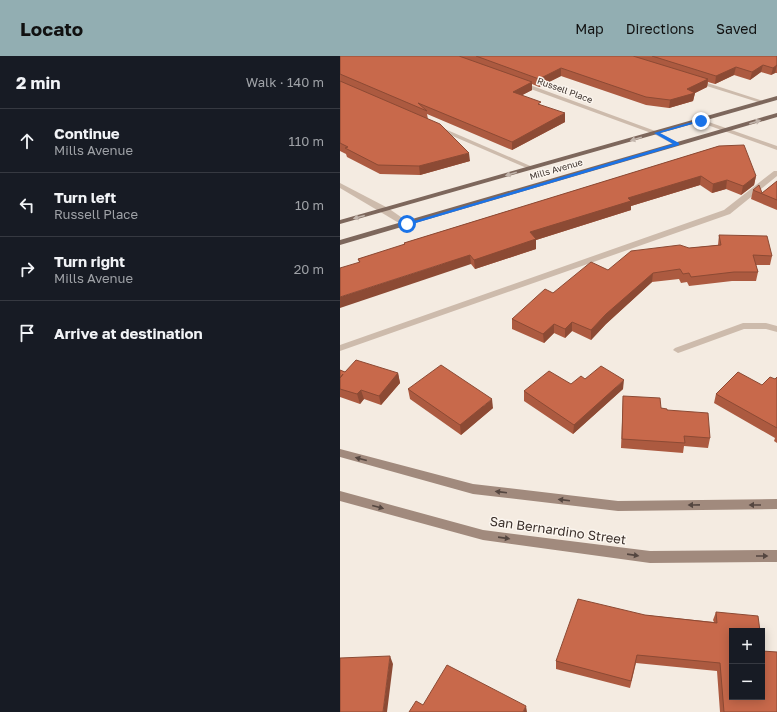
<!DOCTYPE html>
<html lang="en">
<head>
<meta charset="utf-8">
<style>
  body { margin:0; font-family:"Golos Text",sans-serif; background:#20242c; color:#f1f3f6 }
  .controls { position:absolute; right:12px; bottom:12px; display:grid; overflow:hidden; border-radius:0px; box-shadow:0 2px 10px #0003 }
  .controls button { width:36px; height:36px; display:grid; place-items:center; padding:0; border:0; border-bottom:1px solid #363941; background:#171b24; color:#f1f3f6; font:20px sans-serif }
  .stop { position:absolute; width:12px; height:12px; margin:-9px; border:3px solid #1a73e8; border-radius:50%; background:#fff }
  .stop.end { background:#1a73e8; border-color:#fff; box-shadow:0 1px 4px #0008 }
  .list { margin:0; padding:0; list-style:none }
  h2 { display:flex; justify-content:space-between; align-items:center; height:52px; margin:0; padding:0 16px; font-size:17px }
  h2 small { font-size:13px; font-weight:400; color:#9ea1a6 }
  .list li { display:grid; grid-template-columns:26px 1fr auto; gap:12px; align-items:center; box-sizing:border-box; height:64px; padding:0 16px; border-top:1px solid #363941 }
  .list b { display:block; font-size:15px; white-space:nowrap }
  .list p { margin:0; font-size:13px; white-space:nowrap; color:#9ea1a6 }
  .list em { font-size:13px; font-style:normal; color:#9ea1a6 }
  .icon { flex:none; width:22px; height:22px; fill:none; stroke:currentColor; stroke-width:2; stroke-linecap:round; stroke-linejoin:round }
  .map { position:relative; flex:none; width:437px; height:656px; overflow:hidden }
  header { display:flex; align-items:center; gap:24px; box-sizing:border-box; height:56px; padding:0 20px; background:#92aeb2; color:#111 }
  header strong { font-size:19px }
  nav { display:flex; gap:22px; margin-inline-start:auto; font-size:14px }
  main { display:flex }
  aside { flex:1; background:#171b24 }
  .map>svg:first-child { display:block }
</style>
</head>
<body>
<header>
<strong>Locato</strong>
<nav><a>Map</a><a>Directions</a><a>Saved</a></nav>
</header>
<main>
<aside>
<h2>2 min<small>Walk · 140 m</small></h2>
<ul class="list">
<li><svg class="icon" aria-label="ahead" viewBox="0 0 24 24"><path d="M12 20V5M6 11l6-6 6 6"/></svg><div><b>Continue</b><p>Mills Avenue</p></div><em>110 m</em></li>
<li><svg class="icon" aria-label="left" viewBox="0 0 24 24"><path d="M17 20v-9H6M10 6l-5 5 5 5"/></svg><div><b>Turn left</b><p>Russell Place</p></div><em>10 m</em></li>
<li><svg class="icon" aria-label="right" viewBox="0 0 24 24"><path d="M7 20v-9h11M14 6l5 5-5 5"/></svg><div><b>Turn right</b><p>Mills Avenue</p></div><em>20 m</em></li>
<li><svg class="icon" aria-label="arrive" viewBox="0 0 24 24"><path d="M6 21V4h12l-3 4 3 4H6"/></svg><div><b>Arrive at destination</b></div></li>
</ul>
</aside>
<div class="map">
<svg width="437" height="656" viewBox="0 0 437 656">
  <rect width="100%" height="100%" fill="#f4ebe1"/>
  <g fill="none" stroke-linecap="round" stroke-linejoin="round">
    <g fill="#cdbbac" fill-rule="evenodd">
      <polygon points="354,24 358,24 426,46 421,47 354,26"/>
      <polygon points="94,70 98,70 195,112 189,113 94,72"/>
      <polygon points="434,115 437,115 437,120 390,158 0,295 0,289 384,154"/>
    </g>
    <g fill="#cdbbac" fill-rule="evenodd">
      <polygon points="179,25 318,76 340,88 335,89 314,78 177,28 177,26"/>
      <polygon points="359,64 363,64 437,90 437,94 359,66"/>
      <polygon points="0,127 48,152 71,168 67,170 64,170 0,132"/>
      <polygon points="403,267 426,267 437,270 437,276 426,273 404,273 341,296 338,297 333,294 335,292"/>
    </g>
    <g fill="#a18a7d" fill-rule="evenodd">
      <polygon points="0,393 133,428 278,445 437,443 437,453 278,455 133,438 0,401"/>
      <polygon points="0,435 143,474 310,495 437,494 437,506 310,507 143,484 0,445"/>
    </g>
    <g fill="#7d675c" fill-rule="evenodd">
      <polygon points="437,40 437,44 0,168 0,164"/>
      <polygon points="437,57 437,61 0,189 0,184"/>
    </g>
  </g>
  <g fill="#ac5a40">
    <polygon points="0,0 437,0 437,17 435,17 431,19 421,16 410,24 394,19 375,28 368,26 367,31 355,37 353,45 329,52 306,49 221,20 199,31 192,28 192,34 182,39 201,49 225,66 172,94 87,58 88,63 130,105 80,119 40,118 7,101 6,98 0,95"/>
    <polygon points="379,90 416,120 414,129 401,139 386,133 372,137 360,129 291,150 291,154 196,184 196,193 135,213 131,208 19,206 18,203 64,189 64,187"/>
    <polygon points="437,125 437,154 411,143 413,134 422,137"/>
    <polygon points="379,179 432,200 430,209 416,209 418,216 416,225 392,225 349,230 347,226 341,227 339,223 312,226 266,268 251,284 232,275 225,282 214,277 204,287 172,273 172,263 213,237 268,214 349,192 378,189"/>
    <polygon points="0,314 5,316 58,317 60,327 41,349 24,343 20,348 0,341"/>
    <polygon points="437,321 437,387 434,385 435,382 374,347 376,338 422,329 435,323"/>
    <polygon points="245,323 283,333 233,378 184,345 184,335 231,328"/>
    <polygon points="68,333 153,352 121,379 70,343"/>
    <polygon points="283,340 327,354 370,382 368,392 344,390 343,397 281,392"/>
    <polygon points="376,556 422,595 437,656 380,656 377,615 296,607 290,632 216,613 216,605 305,559 374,566 373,564"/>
  </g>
  <g fill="#8c4a34">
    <polygon points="423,9 421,16 410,24 412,16"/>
    <polygon points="437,9 435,17 431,19 433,12"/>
    <polygon points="396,11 394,19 375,28 376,20"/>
    <polygon points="221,12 221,20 199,31 199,23"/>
    <polygon points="368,23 367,31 355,37 353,45 329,52 330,44 347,33"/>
    <polygon points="192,26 192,34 173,44 173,36"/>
    <polygon points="225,57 225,66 172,94 172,86"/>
    <polygon points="129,97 130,105 80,119 79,110"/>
    <polygon points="361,120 360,129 291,150 291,154 196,184 196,193 135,213 134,204 190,176 288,142"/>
    <polygon points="416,120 414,129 401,139 403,130"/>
    <polygon points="387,124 386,133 372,137 373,128"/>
    <polygon points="130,199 131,208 0,252 0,241"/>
    <polygon points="313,217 312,226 266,268 251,284 251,274 266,258"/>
    <polygon points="232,266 232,275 225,282 225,273"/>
    <polygon points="214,268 214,277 204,287 203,278"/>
    <polygon points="58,317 60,327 41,349 39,340"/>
    <polygon points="284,324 283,333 233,378 234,369"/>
    <polygon points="21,334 24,343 20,348 17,338"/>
    <polygon points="152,343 153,352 121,379 120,369"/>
    <polygon points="50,600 53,608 47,656 43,656"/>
    <polygon points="186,650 187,656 183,656"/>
  </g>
  <g fill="#c8694b" stroke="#8c4a34">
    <polygon points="0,0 119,0 192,26 173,36 201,46 198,48 225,57 172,86 78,47 87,55 0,18"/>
    <polygon points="136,0 293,0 368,23 347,33 355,37 330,44 306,41 221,12 199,23"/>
    <polygon points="312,0 437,0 437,9 433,12 423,9 412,16 396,11 376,20"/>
    <polygon points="0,25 100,68 129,97 79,110 38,109 5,92 8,91 0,87"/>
    <polygon points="404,89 416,120 403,130 387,124 373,128 361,120 288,142 291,145 190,176 196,183 134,204 130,199 0,241 0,212 20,206 18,203 65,188 64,187 379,90"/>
    <polygon points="437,125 437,144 413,134 419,129 422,137"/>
    <polygon points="379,179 427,180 432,200 413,199 418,216 394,216 351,221 349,217 343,218 340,213 313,217 266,258 251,274 232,266 225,273 214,268 203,278 172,263 205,233 213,237 251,206 268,214 291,195 340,189 349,192 381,189"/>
    <polygon points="16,304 58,317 39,340 21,334 17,338 0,333 0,322 3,318 0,322 0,314 5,316"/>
    <polygon points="101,309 152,343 120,369 68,333"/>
    <polygon points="261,310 284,324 234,369 184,335 209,315 231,328 241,320 245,323"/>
    <polygon points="398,316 422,329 430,321 435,323 437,321 437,372 376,338"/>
    <polygon points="283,340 320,342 321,352 327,353 327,354 368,357 370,382 344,380 345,387 282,383"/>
    <polygon points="238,543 305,559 377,567 376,556 418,560 420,575 392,575 392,641 422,641 422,591 422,595 437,596 437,656 384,656 380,607 297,599 291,625 216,605"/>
    <polygon points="50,600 43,656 0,656 0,602"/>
    <polygon points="107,609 186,650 183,656 69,656 76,645 83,649"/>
  </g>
  <defs><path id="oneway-solid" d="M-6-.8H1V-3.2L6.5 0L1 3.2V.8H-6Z"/></defs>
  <g fill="#c2b5ac">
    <use href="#oneway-solid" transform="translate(415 66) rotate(-17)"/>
    <use href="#oneway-solid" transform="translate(296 83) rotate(164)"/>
    <use href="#oneway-solid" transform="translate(171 118) rotate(164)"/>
    <use href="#oneway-solid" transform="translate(19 161) rotate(165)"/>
  </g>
  <g fill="#544640">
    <use href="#oneway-solid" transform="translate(21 403) rotate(-165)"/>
    <use href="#oneway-solid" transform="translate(161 436) rotate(-173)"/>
    <use href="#oneway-solid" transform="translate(224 444) rotate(-173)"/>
    <use href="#oneway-solid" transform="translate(354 449) rotate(179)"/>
    <use href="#oneway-solid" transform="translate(415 449) rotate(180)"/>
    <use href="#oneway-solid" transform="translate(38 451) rotate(15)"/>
    <use href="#oneway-solid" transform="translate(164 482) rotate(8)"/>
    <use href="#oneway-solid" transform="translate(293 499) rotate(8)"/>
    <use href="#oneway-solid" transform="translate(422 500)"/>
  </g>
  <polygon fill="#1a73e8" points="359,64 363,65 320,77 339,87 339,89 69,169 64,168 333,88 314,77"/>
  <g text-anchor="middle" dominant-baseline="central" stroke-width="3" stroke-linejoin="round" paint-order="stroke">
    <g font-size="9" fill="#3b302b" stroke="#fbf5ee">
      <text transform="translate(225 34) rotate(20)">Russell Place</text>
      <text transform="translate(216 113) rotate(-16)">Mills Avenue</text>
    </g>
    <g font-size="13" fill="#3b302b" stroke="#fbf5ee">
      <text transform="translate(218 474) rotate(8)">San Bernardino Street</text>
    </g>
  </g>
</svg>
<div class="controls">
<button>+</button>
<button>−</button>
</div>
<div class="stop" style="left:67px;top:168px"></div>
<div class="stop end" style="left:361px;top:65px"></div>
</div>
</main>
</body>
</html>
